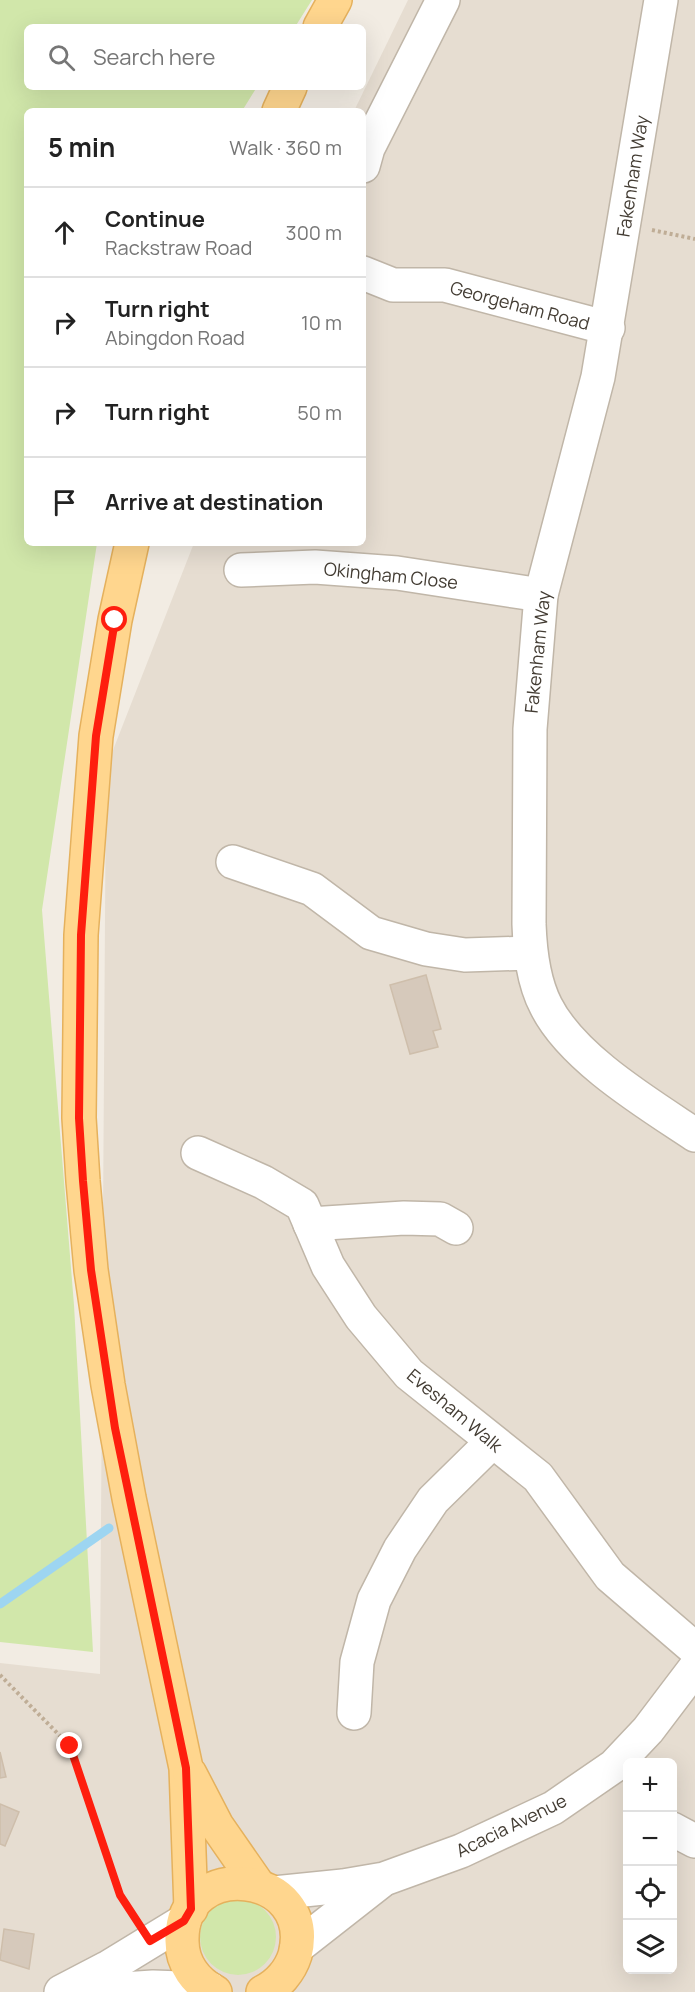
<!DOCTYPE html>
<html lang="en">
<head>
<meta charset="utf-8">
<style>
  body { margin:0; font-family:Manrope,sans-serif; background:#f2f2f2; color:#222 }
  .controls { position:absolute; right:18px; bottom:18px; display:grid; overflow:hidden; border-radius:9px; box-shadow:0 6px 24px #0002 }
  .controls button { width:54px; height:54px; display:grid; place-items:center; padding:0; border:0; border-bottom:2px solid #e0e0e0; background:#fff; color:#222; font:30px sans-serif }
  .stop { position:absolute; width:18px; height:18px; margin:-14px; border:4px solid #fe1e0e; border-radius:50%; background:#fff }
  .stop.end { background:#fe1e0e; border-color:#fff; box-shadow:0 2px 6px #0008 }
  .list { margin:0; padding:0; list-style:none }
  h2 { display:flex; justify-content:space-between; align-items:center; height:78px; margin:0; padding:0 24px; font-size:26px }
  h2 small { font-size:20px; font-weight:400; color:#767676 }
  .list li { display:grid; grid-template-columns:39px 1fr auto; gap:18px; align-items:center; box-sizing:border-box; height:90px; padding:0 24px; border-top:2px solid #e0e0e0 }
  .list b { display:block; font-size:22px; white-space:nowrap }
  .list p { margin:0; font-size:20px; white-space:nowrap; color:#767676 }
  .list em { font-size:20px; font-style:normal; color:#767676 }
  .icon { flex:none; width:33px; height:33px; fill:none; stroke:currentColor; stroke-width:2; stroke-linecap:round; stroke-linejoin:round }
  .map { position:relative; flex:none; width:695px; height:1992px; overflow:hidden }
  .search { position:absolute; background:#fff; box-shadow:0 6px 24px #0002; left:24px; top:24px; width:342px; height:66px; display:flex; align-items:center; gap:15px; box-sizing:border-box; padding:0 21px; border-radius:9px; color:#767676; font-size:22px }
  .panel { position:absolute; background:#fff; box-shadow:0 6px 24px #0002; left:24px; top:108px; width:342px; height:438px; border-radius:9px }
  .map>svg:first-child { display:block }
</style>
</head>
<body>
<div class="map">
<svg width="695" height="1992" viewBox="0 0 695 1992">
  <rect width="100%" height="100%" fill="#f2ece3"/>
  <path fill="#e6ddd1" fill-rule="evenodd" d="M408,0H695V1992H0V1663L100,1674L106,768L194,543H363V111H354ZM628,1762H672V1970H628Z"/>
  <g fill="#d1e7aa">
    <polygon points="0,0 312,0 295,27 27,27 27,87 257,87 242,111 27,111 27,543 97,543 42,910 74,1305 93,1652 0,1642"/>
    <circle cx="238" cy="1937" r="38"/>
  </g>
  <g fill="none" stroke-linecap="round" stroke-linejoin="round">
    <polyline stroke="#9dd5f1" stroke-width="9" points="0,1604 109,1528"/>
  </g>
  <g fill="#d6c9bb" stroke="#cebeab" stroke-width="1.5">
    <polygon points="426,975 441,1029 433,1031 438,1047 410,1054 390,985"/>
    <polygon points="0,1752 6,1777 0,1778"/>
    <polygon points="0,1804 19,1812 5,1846 0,1844"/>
    <polygon points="4,1929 34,1934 29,1969 0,1960"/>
  </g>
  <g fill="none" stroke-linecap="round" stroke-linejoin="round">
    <defs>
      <g id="minor">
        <path d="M661,0L598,377L541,595L530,729L529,924C530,951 533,981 546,1006C572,1058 647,1103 695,1135"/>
        <polyline points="363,166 368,148 443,0"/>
        <polyline points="363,273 393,285 445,285 608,328"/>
        <polyline points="241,570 315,567 397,573 541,595"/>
        <polyline points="233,862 312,889 371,933 426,949 465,955 530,953"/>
        <polyline points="198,1153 263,1182 302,1205 328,1266 361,1317 409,1374 538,1477 610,1576 695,1649"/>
        <polyline points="310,1224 404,1218 440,1219 456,1228"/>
        <polyline points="354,1713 357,1662 374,1600 400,1549 433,1500 492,1442"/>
        <polyline points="672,1829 695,1841"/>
        <polyline points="274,1893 343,1886 384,1879 461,1851 553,1808 614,1766 648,1730 695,1668"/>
        <polyline points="297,1947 380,1882"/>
        <polyline points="61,1992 107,1968 184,1921"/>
        <polyline points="78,1992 153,1987 210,1989"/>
      </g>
      <g id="major">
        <polyline points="320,27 335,0"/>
        <polyline points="279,111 290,87"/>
        <polyline points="132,543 115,620 96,736 81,935 79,1118 83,1181 91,1270 108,1385 129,1498 186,1768 191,1909"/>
        <polyline points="190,1774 217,1826 258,1885"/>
        <path d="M215,1992C196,1982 182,1964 182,1941C180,1855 317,1870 295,1955C290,1971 278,1985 263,1992"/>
      </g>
    </defs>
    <use href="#minor" stroke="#c0b6a8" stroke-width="36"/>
    <use href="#major" stroke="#e5b15d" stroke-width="36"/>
    <g stroke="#bfad96" stroke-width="4" stroke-dasharray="3 3" stroke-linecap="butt">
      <polyline points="652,230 695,239"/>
      <polyline points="0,1675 70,1746 120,1895 134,1915"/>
    </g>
    <use href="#minor" stroke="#fff" stroke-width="33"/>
    <use href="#major" stroke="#ffd68e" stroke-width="33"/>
  </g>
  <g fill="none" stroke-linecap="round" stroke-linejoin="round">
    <polyline stroke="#fe1e0e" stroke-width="8" points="70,1746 120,1895 150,1941 184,1921 191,1909 186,1768 115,1428 91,1270 83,1181 79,1118 81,935 96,736 115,620"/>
  </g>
  <g text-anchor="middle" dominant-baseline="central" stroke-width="6" stroke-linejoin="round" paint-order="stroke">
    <g font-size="18" fill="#433c33" stroke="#fff">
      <text transform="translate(632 176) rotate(-81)">Fakenham Way</text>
      <text transform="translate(520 305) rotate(15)">Georgeham Road</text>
      <text transform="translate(391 575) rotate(6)">Okingham Close</text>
      <text transform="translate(537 652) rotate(-84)">Fakenham Way</text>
      <text transform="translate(455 1410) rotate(40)">Evesham Walk</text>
      <text transform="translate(511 1825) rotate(-26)">Acacia Avenue</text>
    </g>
  </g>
</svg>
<div class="controls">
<button>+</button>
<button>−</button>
<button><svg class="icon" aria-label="locate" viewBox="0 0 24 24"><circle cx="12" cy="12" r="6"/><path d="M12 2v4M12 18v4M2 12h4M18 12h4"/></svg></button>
<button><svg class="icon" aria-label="layers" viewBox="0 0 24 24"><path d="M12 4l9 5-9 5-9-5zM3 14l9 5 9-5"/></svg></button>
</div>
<div class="stop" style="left:115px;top:620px"></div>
<div class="stop end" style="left:70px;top:1746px"></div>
<div class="search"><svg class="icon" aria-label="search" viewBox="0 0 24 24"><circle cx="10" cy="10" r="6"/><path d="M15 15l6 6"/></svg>Search here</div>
<section class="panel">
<h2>5 min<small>Walk · 360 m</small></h2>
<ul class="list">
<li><svg class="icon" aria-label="ahead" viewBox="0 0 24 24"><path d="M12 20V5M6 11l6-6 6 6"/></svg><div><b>Continue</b><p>Rackstraw Road</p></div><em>300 m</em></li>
<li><svg class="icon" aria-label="right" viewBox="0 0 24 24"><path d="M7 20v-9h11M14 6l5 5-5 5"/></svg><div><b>Turn right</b><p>Abingdon Road</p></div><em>10 m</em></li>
<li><svg class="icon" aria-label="right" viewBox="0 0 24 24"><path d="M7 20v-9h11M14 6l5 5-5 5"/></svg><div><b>Turn right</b></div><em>50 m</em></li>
<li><svg class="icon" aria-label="arrive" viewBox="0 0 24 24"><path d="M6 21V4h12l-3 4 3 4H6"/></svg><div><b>Arrive at destination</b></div></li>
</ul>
</section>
</div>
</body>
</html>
